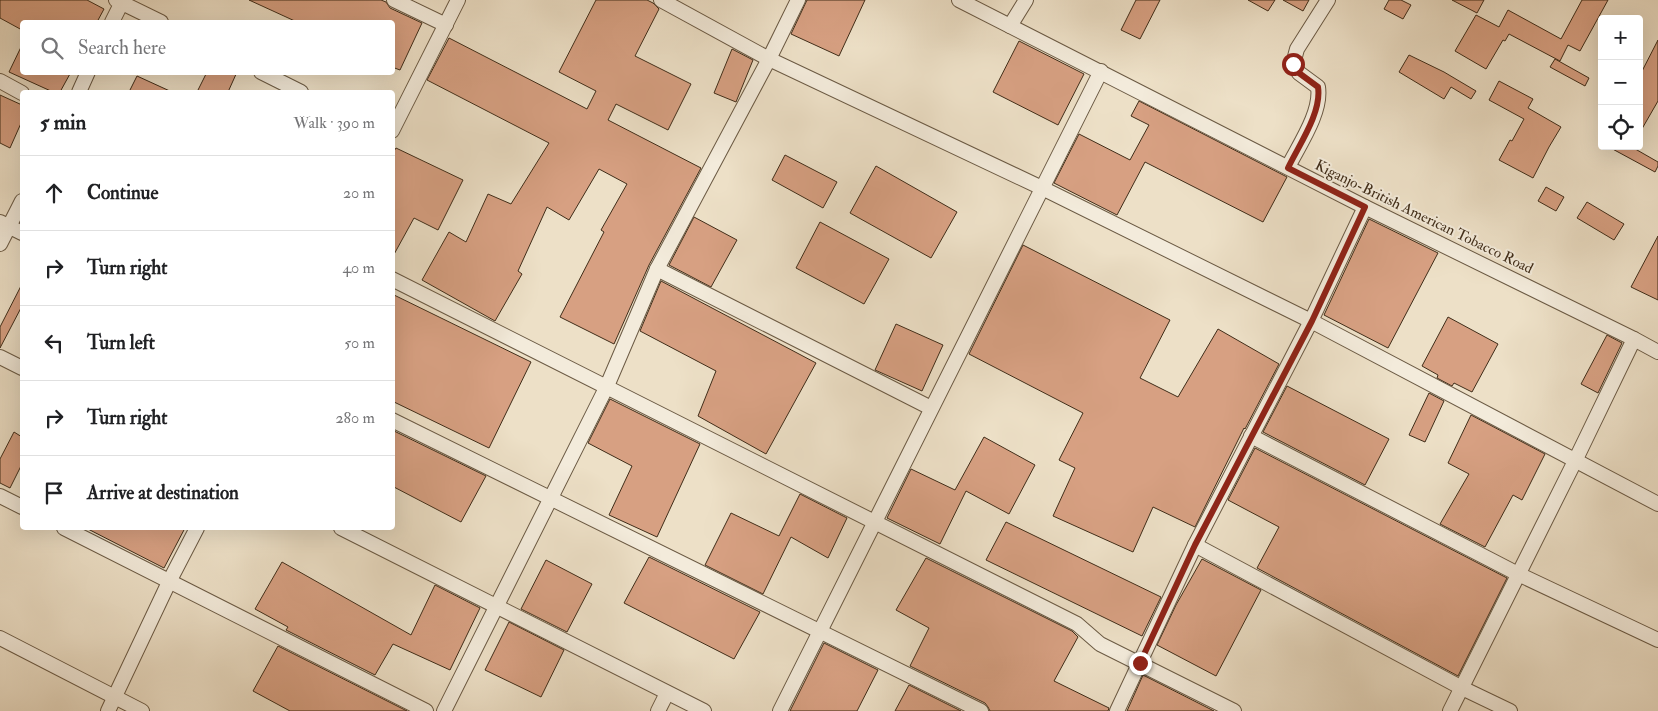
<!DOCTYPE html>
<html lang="en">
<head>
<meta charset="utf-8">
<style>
  body { margin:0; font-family:"IM FELL Double Pica",serif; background:#f2f2f2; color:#202124 }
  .controls { position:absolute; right:15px; top:15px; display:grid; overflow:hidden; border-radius:5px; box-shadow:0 5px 20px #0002 }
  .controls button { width:45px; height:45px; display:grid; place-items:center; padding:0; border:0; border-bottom:1px solid #e0e0e0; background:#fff; color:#202124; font:25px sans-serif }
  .stop { position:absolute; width:15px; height:15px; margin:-11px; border:4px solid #8f2418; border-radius:50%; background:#fff }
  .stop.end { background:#8f2418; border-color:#fff; box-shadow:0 1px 5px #0008 }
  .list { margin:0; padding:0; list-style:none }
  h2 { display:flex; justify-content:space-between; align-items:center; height:65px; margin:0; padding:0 20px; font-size:21px }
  h2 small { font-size:16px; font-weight:400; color:#757577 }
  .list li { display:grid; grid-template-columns:32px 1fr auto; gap:15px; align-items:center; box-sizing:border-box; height:75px; padding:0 20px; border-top:1px solid #e0e0e0 }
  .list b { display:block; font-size:19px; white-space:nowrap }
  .list em { font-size:16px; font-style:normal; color:#757577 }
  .icon { flex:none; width:28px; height:28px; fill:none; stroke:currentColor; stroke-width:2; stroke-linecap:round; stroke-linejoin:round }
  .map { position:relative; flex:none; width:1658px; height:711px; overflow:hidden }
  .search { position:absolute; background:#fff; box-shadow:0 5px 20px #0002; left:20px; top:20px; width:375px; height:55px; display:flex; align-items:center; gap:12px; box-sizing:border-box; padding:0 18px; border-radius:5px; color:#757577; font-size:19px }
  .panel { position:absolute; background:#fff; box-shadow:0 5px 20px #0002; left:20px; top:90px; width:375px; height:440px; border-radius:5px }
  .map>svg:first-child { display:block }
</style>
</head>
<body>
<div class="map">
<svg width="1658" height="711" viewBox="0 0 1658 711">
  <rect width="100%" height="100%" fill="#ede0c7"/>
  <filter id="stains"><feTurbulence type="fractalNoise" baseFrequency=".004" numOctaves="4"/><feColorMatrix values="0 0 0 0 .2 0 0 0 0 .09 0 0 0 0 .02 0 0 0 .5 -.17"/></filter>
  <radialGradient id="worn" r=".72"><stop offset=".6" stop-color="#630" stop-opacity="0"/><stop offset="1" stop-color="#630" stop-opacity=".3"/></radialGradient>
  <g fill="#d7a082" stroke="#402d19">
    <polygon points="0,0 87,0 104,9 97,22 22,22 22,30 0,18"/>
    <polygon points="249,0 381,0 386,2 390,8 422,23 400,70 392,67 392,22 297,22"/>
    <polygon points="596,0 647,0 653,3 659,9 635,56 691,84 668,130 616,104 608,120 701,168 649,265 614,344 560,317 604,232 601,230 627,184 599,169 569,220 547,207 518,271 522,274 495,321 422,280 449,232 466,242 488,194 511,204 549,143 427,80 449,38 587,109 596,91 559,72"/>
    <polygon points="807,0 865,0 839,56 791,34"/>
    <polygon points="1136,0 1160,0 1140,39 1121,30"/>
    <polygon points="1248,0 1275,0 1268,11"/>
    <polygon points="1283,0 1309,0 1303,11"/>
    <polygon points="1389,0 1401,0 1411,5 1403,19 1384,9"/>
    <polygon points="1452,0 1484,0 1477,13"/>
    <polygon points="1582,0 1608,0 1580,51 1568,45 1560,61 1509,34 1505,41 1503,40 1486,69 1455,51 1476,15 1499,27 1508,10 1561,39"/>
    <polygon points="1658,40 1658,101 1639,134 1639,77"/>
    <polygon points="1019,41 1084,74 1058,125 993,92"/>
    <polygon points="22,45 22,72 71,72 60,92 53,92 9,72"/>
    <polygon points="732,49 753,60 736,102 714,93"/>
    <polygon points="1409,55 1444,72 1476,91 1471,99 1451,87 1444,99 1399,72"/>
    <polygon points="1555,59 1589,78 1585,86 1550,67"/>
    <polygon points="207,72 237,72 228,92 197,92"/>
    <polygon points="137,76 172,92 129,92"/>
    <polygon points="1499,81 1533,99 1528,108 1561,127 1549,147 1533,178 1499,160 1510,140 1512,141 1524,119 1489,100"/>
    <polygon points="0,95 22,105 22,121 10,148 0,143"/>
    <polygon points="1139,101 1287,177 1263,222 1145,162 1117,215 1054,183 1079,134 1130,160 1149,125 1131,116"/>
    <polygon points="1607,146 1630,146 1658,162 1658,166 1655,172"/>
    <polygon points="396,148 463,180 438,230 414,218 392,258 392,154"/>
    <polygon points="785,155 837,182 823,208 772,180"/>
    <polygon points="876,166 957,212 931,258 850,213"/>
    <polygon points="1546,187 1564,197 1556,211 1538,201"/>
    <polygon points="1587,202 1624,224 1614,240 1577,218"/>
    <polygon points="694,217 737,240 711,287 669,265"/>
    <polygon points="1369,219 1438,253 1388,348 1324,315"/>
    <polygon points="820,222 889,259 864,304 796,268"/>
    <polygon points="1658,236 1658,300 1631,287"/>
    <polygon points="1023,245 1170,320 1140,378 1178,397 1218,329 1279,364 1245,429 1244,428 1195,527 1153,507 1133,552 1053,516 1075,468 1059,460 1083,413 969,354"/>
    <polygon points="661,281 816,363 766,454 698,416 716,371 640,331"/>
    <polygon points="22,284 22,306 0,348 0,327"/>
    <polygon points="392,294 531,362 489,448 392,401"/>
    <polygon points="1448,317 1498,344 1472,392 1454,383 1452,386 1437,378 1438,375 1422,366"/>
    <polygon points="896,324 943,345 922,391 875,370"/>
    <polygon points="1607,335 1622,343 1598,393 1581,384"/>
    <polygon points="1287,386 1389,439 1365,485 1263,432"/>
    <polygon points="1429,393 1444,401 1425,442 1409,435"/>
    <polygon points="610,399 700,444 657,537 609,515 632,466 588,443"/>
    <polygon points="1471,415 1545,454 1522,500 1513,495 1485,547 1440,524 1469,474 1448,463"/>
    <polygon points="392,430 486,476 461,522 392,486"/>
    <polygon points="14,432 22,437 22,464 10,488 0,483 0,459"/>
    <polygon points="984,437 1035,465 1009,514 966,491 940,544 887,518 911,469 955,490"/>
    <polygon points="1255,448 1507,578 1458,676 1257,568 1279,527 1228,500"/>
    <polygon points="800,494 847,518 828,558 791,537 763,594 705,565 731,513 779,536"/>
    <polygon points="1006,522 1161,597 1142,636 986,560"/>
    <polygon points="86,528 185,528 164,568"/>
    <polygon points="649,557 760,612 734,659 624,603"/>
    <polygon points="926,558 1072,631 1078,637 1054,681 1109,708 1108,711 990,711 988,707 985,703 910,666 929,628 896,610"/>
    <polygon points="1202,559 1261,590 1216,676 1157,645 1176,605"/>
    <polygon points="546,560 592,584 567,632 521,609"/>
    <polygon points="282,562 411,635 435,585 480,608 450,670 393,644 375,675 286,630 288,627 255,609"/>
    <polygon points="509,622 564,650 541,697 485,670"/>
    <polygon points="824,643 878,670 857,711 790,711"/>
    <polygon points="278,646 407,711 290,711 253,691"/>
    <polygon points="1143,675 1214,711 1127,711"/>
    <polygon points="909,685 961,711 895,711"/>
  </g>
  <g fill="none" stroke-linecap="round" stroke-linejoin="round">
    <defs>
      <g id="minor">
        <polyline points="116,0 161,22"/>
        <polyline points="394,0 446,25"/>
        <polyline points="661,0 769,59 1042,188 1311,321 1658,504"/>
        <polyline points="959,0 1365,207 1634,339"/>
        <polyline points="112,22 123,0"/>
        <polyline points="1010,26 1026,0"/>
        <polyline points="261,72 301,92"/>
        <polyline points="0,81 22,93"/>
        <polyline points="79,92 88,72"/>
        <polyline points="392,131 458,0"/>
        <path d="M1288,167C1299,145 1322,112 1318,87L1299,73L1293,64L1297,49L1328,0"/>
        <polyline points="0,222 22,233"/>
        <polyline points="0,244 22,201"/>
        <polyline points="657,269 931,408"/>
        <polyline points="392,279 1077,624 1100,644 1234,711"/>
        <polyline points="0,357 22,368"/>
        <polyline points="392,420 981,711"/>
        <polyline points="1251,436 1518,574 1658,640"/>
        <polyline points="0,496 22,507"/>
        <polyline points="64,528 426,711"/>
        <polyline points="341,528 704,711"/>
        <polyline points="1195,545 1462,688 1510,711"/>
        <polyline points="0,638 142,711"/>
        <polyline points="108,711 170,580 197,528"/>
        <polyline points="444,711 607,386 657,269 769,59 798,0"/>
        <polyline points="658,711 667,693"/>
        <polyline points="780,711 1101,71"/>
        <polyline points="1117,711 1195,545 1311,321 1365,207"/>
        <polyline points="1450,711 1575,461 1634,339 1658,352"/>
      </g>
    </defs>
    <use href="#minor" stroke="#6b5a44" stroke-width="16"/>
    <use href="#minor" stroke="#f3ebdb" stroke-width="14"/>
  </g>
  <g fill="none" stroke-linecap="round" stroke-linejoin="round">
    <path stroke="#8f2418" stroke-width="6" d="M1140,663L1195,545L1312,321L1365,207L1288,168C1299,145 1322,112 1318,87L1299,73L1293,64"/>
  </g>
  <g text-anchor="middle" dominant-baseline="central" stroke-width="4" stroke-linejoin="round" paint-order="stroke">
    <g font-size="15" fill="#402d19" stroke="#f3ebdb">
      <text transform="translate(1424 217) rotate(26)">Kiganjo-British American Tobacco Road</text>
    </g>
  </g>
  <rect width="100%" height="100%" filter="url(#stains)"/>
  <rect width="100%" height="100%" fill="url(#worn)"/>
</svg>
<div class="controls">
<button>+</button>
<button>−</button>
<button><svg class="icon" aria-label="locate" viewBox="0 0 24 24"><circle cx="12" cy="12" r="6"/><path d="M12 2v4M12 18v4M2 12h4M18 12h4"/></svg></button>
</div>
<div class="stop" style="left:1293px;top:64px"></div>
<div class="stop end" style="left:1140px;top:663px"></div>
<div class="search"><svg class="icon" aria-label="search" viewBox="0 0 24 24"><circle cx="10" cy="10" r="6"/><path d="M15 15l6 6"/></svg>Search here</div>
<section class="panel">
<h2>5 min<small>Walk · 390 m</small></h2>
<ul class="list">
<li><svg class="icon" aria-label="ahead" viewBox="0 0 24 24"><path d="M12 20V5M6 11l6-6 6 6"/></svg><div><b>Continue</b></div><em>20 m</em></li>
<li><svg class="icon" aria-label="right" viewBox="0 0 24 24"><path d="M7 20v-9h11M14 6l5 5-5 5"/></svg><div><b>Turn right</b></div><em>40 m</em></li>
<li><svg class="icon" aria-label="left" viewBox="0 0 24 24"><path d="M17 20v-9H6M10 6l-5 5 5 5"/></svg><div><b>Turn left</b></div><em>50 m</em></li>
<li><svg class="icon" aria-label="right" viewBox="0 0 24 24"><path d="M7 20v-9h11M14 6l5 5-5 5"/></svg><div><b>Turn right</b></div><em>280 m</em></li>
<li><svg class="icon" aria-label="arrive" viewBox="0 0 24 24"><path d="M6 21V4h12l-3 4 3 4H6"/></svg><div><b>Arrive at destination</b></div></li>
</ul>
</section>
</div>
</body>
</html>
